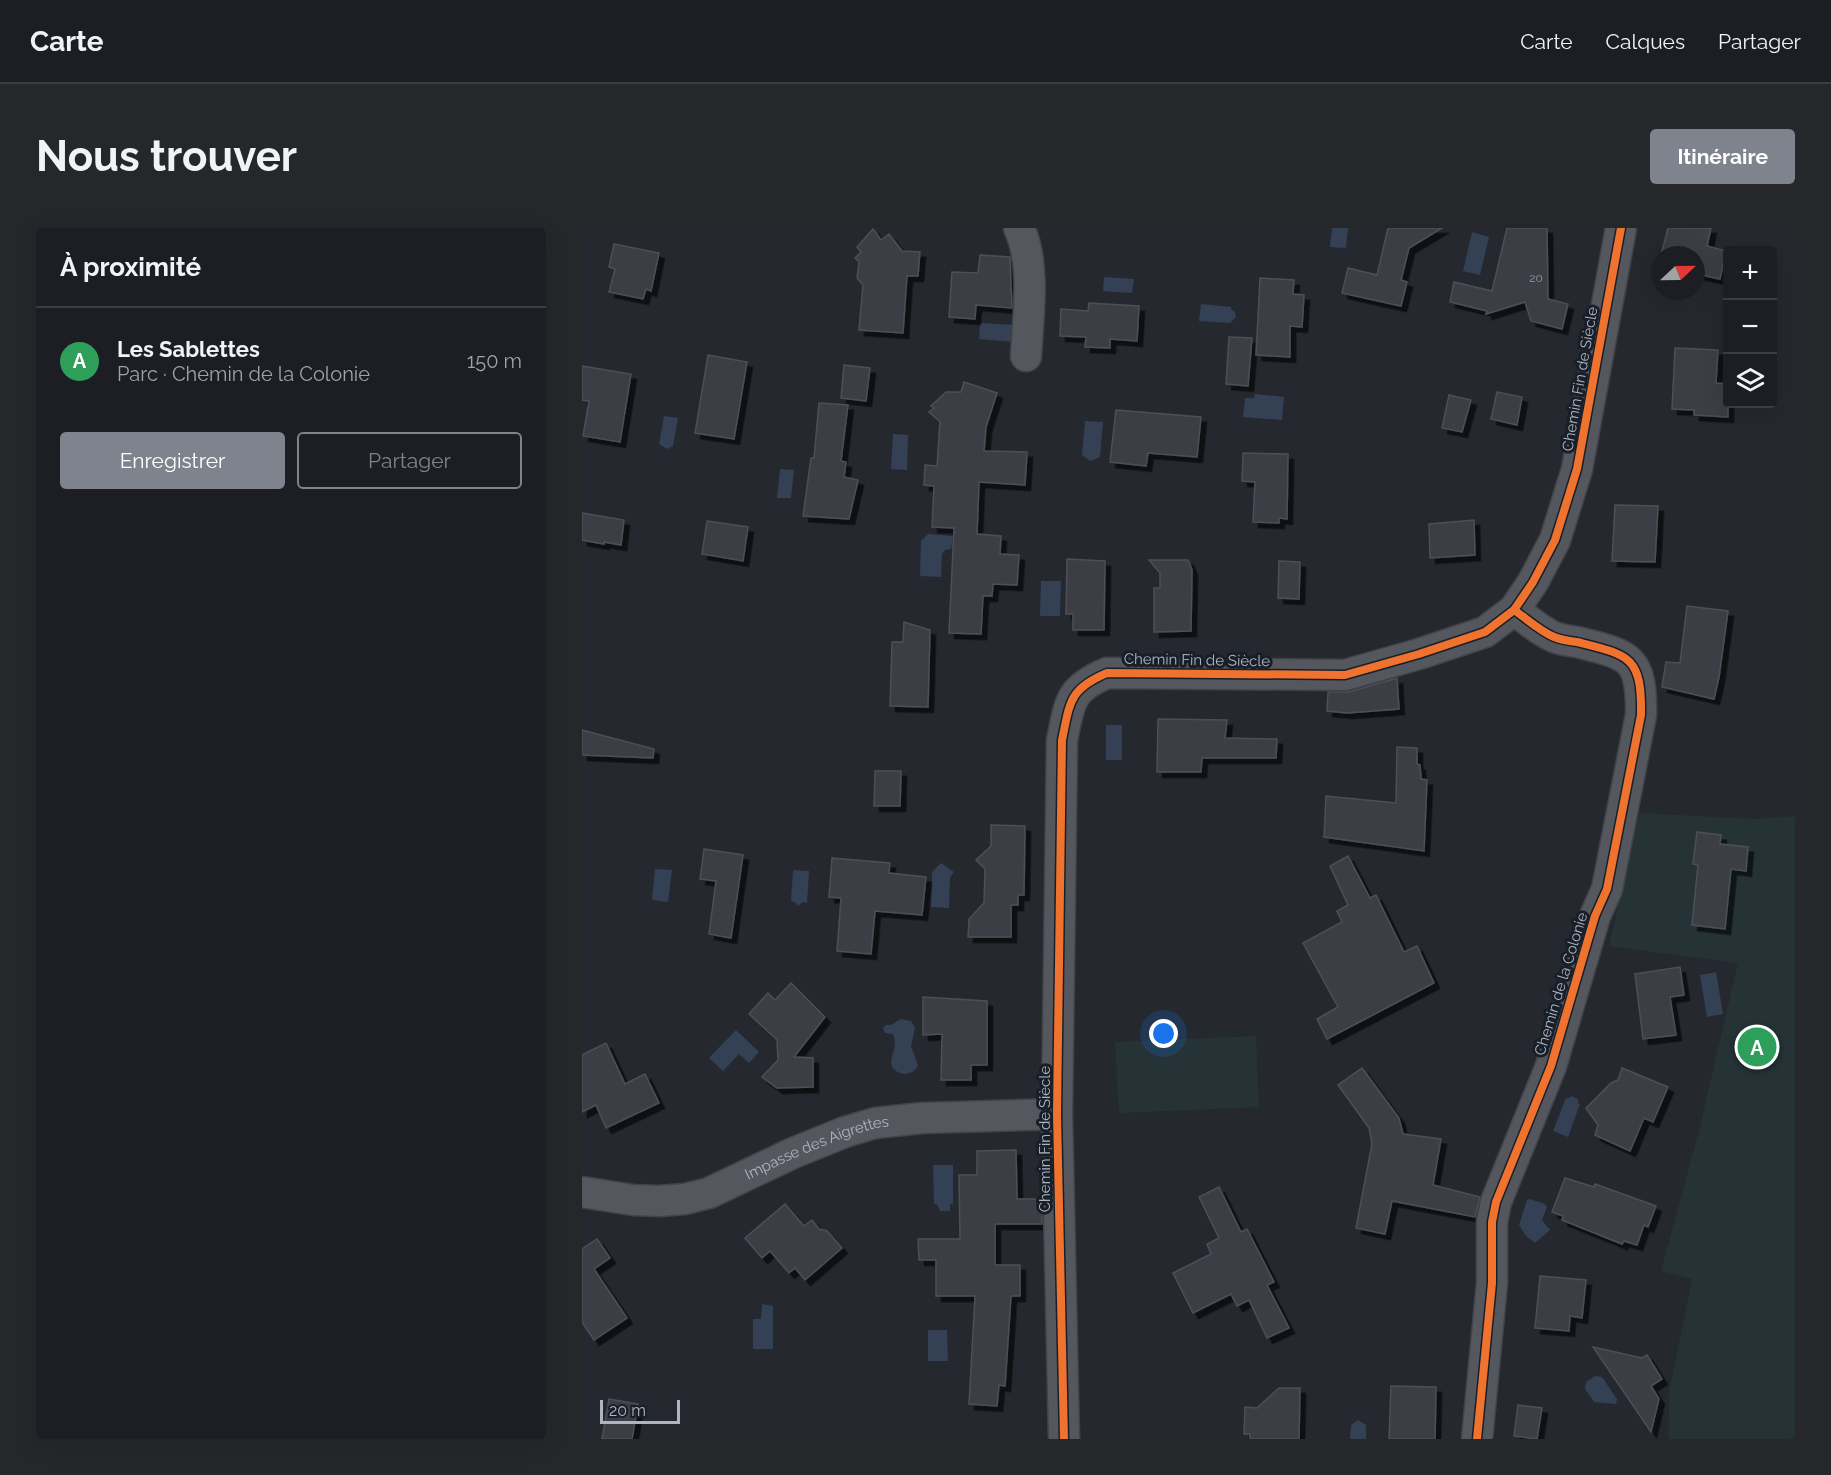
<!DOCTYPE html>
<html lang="fr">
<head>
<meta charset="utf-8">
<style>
  body { margin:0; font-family:Raleway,sans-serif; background:#25272b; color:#f1f3f6 }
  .controls { position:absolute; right:18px; top:18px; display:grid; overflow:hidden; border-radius:6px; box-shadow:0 6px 24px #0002 }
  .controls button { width:54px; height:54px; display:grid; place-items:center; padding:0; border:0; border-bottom:2px solid #3a3c41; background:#1c1e23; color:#f1f3f6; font:30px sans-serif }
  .compass { position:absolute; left:1069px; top:18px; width:54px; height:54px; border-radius:50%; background:#1c1e23; box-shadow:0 6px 24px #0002; rotate:68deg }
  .scale { position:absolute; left:18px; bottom:15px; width:80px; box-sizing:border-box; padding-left:6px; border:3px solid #aeb4c1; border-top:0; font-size:16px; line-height:21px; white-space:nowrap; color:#aeb4c1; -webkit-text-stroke:4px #191f28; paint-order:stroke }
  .you { position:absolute; left:582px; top:806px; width:21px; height:21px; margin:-15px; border:4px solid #fff; border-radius:50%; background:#1a73e8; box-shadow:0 0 0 9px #1a73e833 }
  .badge { display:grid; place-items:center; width:39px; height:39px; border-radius:50%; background:#7e838e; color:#fff; font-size:20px; font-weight:700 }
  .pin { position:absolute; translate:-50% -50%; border:3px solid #fff; box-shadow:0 2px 6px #0006 }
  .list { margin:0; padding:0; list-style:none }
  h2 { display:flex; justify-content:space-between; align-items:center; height:78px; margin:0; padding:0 24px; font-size:26px }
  h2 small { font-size:20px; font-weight:400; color:#a0a2a6 }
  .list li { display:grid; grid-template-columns:39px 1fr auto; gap:18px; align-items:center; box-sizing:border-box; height:108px; padding:0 24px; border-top:2px solid #3a3c41 }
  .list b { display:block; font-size:22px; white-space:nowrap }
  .list p { margin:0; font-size:20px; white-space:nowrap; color:#a0a2a6 }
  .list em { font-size:20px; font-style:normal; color:#a0a2a6 }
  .actions { display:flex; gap:12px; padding:18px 24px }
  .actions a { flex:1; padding:14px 0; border:2px solid #7e838e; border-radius:6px; text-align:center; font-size:21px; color:#7e838e }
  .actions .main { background:#7e838e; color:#fff }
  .icon { flex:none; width:33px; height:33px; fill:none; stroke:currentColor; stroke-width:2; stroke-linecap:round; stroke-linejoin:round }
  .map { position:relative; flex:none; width:1213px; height:1211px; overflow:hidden; border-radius:6px }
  header { display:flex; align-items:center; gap:36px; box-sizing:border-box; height:84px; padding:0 30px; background:#1c1e23; border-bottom:2px solid #3a3c41 }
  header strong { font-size:28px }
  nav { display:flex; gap:33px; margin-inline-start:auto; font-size:21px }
  .intro { display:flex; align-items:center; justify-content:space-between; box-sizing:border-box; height:144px; padding:0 36px }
  h1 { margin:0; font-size:42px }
  .button { padding:15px 27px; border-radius:6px; background:#7e838e; color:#fff; font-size:21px; font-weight:700 }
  main { display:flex; gap:36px; padding:0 36px }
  aside { flex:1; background:#1c1e23; border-radius:6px; box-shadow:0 6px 24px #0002 }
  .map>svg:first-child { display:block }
</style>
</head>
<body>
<header>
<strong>Carte</strong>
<nav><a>Carte</a><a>Calques</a><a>Partager</a></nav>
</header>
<div class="intro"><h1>Nous trouver</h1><a class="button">Itinéraire</a></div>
<main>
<aside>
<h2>À proximité<small></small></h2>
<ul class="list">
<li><span class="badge" style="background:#2e9e5b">A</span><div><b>Les Sablettes</b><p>Parc · Chemin de la Colonie</p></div><em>150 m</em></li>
</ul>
<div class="actions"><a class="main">Enregistrer</a><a>Partager</a></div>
</aside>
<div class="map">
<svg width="1213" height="1211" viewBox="0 0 1213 1211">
  <defs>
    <filter id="shadow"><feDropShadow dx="5.5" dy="5.5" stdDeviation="0" flood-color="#0009"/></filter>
  </defs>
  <rect width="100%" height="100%" fill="#25282f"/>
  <g fill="#253336">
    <polygon points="1057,585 1172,591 1213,588 1213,1211 1087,1211 1087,1164 1110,1051 1079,1043 1117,903 1156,735 1027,718"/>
    <polygon points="674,808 677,879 537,885 533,814"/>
  </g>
  <g fill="#344155">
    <polygon points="750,0 766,0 764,20 748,19"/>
    <polygon points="890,4 907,9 898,47 881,43"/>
    <polygon points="522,49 552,51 550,65 521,63"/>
    <polygon points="619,76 649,79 649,81 653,84 654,89 648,95 617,93"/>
    <polygon points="398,95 433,97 432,114 397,111"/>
    <polygon points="673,166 702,169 700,192 661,189 663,170 672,170"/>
    <polygon points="82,188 96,190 91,218 85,221 77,216"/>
    <polygon points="503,193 521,194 518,229 508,233 500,227"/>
    <polygon points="311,206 326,207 325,242 309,241"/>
    <polygon points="198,241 212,242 209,270 195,270"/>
    <polygon points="346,306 371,308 369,321 363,322 360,326 359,349 338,348 339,313"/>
    <polygon points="459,353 479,353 478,388 458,388"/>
    <rect x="524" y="497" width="16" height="35"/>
    <polygon points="359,635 372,644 368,649 367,680 349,679 350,644"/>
    <polygon points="73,641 90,642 86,674 70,672"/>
    <polygon points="211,642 227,643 225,675 221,674 216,678 213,674 209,673"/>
    <polygon points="1134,744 1141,786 1125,789 1118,747"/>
    <path d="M319,791L329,793L333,800L329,818L336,837C331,848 318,849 310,839C307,826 317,821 311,806L303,805L301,800L304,797H309Z"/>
    <polygon points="154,802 177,824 167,835 157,826 141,843 127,830"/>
    <polygon points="989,868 996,871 996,875 998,876 986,909 971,903 984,870 986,871"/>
    <polygon points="351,937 371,937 371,976 368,976 368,983 358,983 355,976 352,976"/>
    <polygon points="948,971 963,976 965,979 960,992 968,1002 953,1015 944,1008 937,997 945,972"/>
    <polygon points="180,1076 191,1078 191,1121 171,1121 171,1091 179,1091"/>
    <polygon points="346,1102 365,1102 366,1133 346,1133"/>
    <polygon points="1013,1148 1020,1149 1035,1171 1034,1176 1012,1174 1003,1161 1004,1154"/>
    <polygon points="776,1192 784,1197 784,1211 768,1211 769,1197"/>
  </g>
  <g fill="#3c3e44" stroke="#4c5057" stroke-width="1.5" filter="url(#shadow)">
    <polygon points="806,0 860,0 827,20 819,52 825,54 819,78 760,65 766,40 795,47"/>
    <polygon points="925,0 965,0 966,71 986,76 980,101 949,93 943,74 904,86 905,83 868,74 872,54 910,63"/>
    <polygon points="1086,0 1129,0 1125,18 1144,23 1138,51 1114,46 1114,27 1079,27"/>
    <polygon points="291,1 299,12 307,6 320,23 338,24 336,48 325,48 321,105 277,102 281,57 275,50 277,34 273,30 279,24 275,19"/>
    <polygon points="32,16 77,25 69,63 64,61 61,71 27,64 33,41 27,39"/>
    <polygon points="398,27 428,29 430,80 394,77 393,91 367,89 370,44 396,45"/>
    <polygon points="678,50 712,52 711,66 722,67 720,99 708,98 708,129 674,127"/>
    <polygon points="507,75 557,78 555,113 528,111 528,120 503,119 504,109 478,108 479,81 506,83"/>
    <polygon points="647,109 670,110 666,158 644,156"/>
    <polygon points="1093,120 1136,122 1134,155 1146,156 1146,189 1112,187 1112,182 1090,181"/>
    <polygon points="126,127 165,134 152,211 113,205"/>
    <polygon points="262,137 288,140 284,173 259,170"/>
    <polygon points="0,138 49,146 38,214 1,208 7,173 0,172"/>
    <polygon points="382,154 415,165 404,199 402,223 445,224 443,257 397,254 395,306 419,308 418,326 437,327 435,357 411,356 410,368 401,368 399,406 367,405 372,300 350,299 352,258 342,257 343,237 355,238 358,194 347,184 352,180 349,178 364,164 379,164"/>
    <polygon points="915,164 940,169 935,197 909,191"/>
    <polygon points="867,167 889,172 880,204 860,200"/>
    <polygon points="237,175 266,177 259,233 264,234 262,249 276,252 267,291 221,288 229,230 232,230"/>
    <polygon points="534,182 619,189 615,229 566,225 564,238 528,234"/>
    <polygon points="661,225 706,226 705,291 697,290 697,295 671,294 673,254 660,253"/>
    <polygon points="1033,277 1076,278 1073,334 1030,333"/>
    <polygon points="0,285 42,292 39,317 22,314 22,316 0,312"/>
    <polygon points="892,292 893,327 848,330 847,296"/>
    <polygon points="125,293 166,299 161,333 120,326"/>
    <polygon points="485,331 523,333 522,402 491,402 491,386 484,386"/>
    <polygon points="567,332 606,332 610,342 609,403 572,404 572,360 578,360 578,345"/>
    <polygon points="697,333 718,334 717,371 696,370"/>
    <polygon points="1105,378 1146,383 1137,449 1132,471 1080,459 1084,434 1098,435"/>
    <polygon points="322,394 348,402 346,479 308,478 310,414 321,414"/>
    <polygon points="815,450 817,481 765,485 745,483 746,464 767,464"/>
    <polygon points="576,491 645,492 643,510 695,511 694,530 620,530 619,544 575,544"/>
    <polygon points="0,502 72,521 71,530 0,527"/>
    <polygon points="815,519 835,520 835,536 838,537 839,551 845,552 842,623 742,609 744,568 814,575"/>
    <polygon points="293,543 319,543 318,578 292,578"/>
    <polygon points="409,597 443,598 442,667 436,667 436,677 429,677 429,709 386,709 387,691 402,675 403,641 394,632 409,618"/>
    <polygon points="1115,604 1139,607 1138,616 1166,619 1164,643 1149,641 1143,701 1110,697 1116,637 1111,636"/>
    <polygon points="122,621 161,627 149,710 127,706 134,653 118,651"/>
    <polygon points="766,628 788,670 794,667 822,724 835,718 852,755 745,811 735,791 756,779 721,715 760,694 755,683 766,677 748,638"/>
    <polygon points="250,630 308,635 307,645 344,649 340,687 293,683 289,726 255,723 259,670 247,669"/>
    <polygon points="1098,739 1102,767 1088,769 1094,807 1061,811 1053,746"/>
    <polygon points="209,755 243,789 212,829 231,830 231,859 195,860 180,849 196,832 195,812 167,786 186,765 193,772"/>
    <polygon points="341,769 405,773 405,837 389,837 389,852 359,852 360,806 341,807"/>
    <polygon points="24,815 43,856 63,846 77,875 24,900 14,877 0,884 0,827"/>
    <polygon points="780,840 817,890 821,906 859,911 851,957 898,969 893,989 810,973 803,1006 774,1000 790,916 787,900 756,857"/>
    <polygon points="1040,840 1086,859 1071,894 1062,890 1048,923 1013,907 1016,897 1004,880 1029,855 1036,852"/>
    <polygon points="434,922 435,971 460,971 460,996 413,996 413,1037 438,1037 438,1068 429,1068 423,1158 417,1157 415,1178 387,1176 393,1068 354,1068 354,1032 337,1032 336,1011 378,1011 377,947 395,947 395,923"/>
    <polygon points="983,950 1012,959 1013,956 1074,978 1066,999 1062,997 1055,1017 1042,1013 1040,1016 980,992 981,988 970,984"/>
    <polygon points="637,959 659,1004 665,1001 692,1054 685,1057 707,1100 685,1110 667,1072 655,1078 649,1066 611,1085 591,1045 629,1026 625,1016 637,1010 617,969"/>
    <polygon points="203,976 222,998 230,992 237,1001 245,1003 260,1020 223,1052 213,1040 207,1045 188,1023 180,1030 163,1010"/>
    <polygon points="15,1011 28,1030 12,1041 45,1090 12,1112 0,1094 0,1021"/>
    <polygon points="958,1048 1004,1052 1000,1090 988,1088 987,1103 953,1100"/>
    <polygon points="1011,1119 1060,1130 1065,1127 1080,1151 1069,1158 1077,1171 1069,1204"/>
    <polygon points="809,1158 854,1159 853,1211 807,1211"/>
    <polygon points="697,1160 718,1160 717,1211 668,1211 668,1206 662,1206 663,1179 675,1180"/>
    <polygon points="27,1171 56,1176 50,1211 20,1211"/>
    <polygon points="936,1177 960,1180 955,1211 932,1208"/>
  </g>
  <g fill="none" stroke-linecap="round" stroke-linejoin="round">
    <defs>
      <g id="street">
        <path d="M437,0C454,36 446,89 444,128"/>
        <path id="s1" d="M0,964L51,972L77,973L103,971L127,965L211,925L263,904L293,895L340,890L475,886"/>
        <path d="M482,1211L475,886L480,512C488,474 487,461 525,445L763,447L837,426L903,404L932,382L951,354L973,312L995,241L1039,0"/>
        <path d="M895,1211L910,1055V994L914,974L969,838L1013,688L1025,661L1059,487C1060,428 1047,427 995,414C987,413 979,412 972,409C958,403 945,391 932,382"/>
      </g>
    </defs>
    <use href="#street" stroke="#414348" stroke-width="33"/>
    <use href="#street" stroke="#54575e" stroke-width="30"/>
    <defs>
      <g id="cycleway">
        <path d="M482,1211L475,886L480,512C488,474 487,461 525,445L763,447L837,426L903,404L932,382L951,354L973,312L995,241L1039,0"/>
        <path d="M895,1211L910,1055V994L914,974L969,838L1013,688L1025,661L1059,487C1060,428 1047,427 995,414C987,413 979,412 972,409C958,403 945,391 932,382"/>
      </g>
    </defs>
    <use href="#cycleway" stroke="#191f28" stroke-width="11"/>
    <use href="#cycleway" stroke="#ef722f" stroke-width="8"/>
  </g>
  <g text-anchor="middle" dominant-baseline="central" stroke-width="6" stroke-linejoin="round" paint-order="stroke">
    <g font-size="12" fill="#9296a2">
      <text x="954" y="50">20</text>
    </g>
    <g font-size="15" fill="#aeb4c1" stroke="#191f28">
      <text transform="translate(998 151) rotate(-80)">Chemin Fin de Siècle</text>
      <text transform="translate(615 432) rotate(1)">Chemin Fin de Siècle</text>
      <text transform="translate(979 756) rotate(-73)">Chemin de la Colonie</text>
      <text transform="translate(463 911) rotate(-90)">Chemin Fin de Siècle</text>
      <text stroke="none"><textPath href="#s1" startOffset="246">Impasse des Aigrettes</textPath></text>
    </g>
  </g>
</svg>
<div class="controls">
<button>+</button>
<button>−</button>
<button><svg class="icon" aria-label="layers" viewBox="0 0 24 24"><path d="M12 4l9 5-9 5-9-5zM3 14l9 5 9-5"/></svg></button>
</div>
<svg class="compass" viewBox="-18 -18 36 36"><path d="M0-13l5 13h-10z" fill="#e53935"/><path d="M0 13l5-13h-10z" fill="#a0a2a6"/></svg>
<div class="scale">20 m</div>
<div class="you"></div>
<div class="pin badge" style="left:1175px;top:819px;background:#2e9e5b">A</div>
</div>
</main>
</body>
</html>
